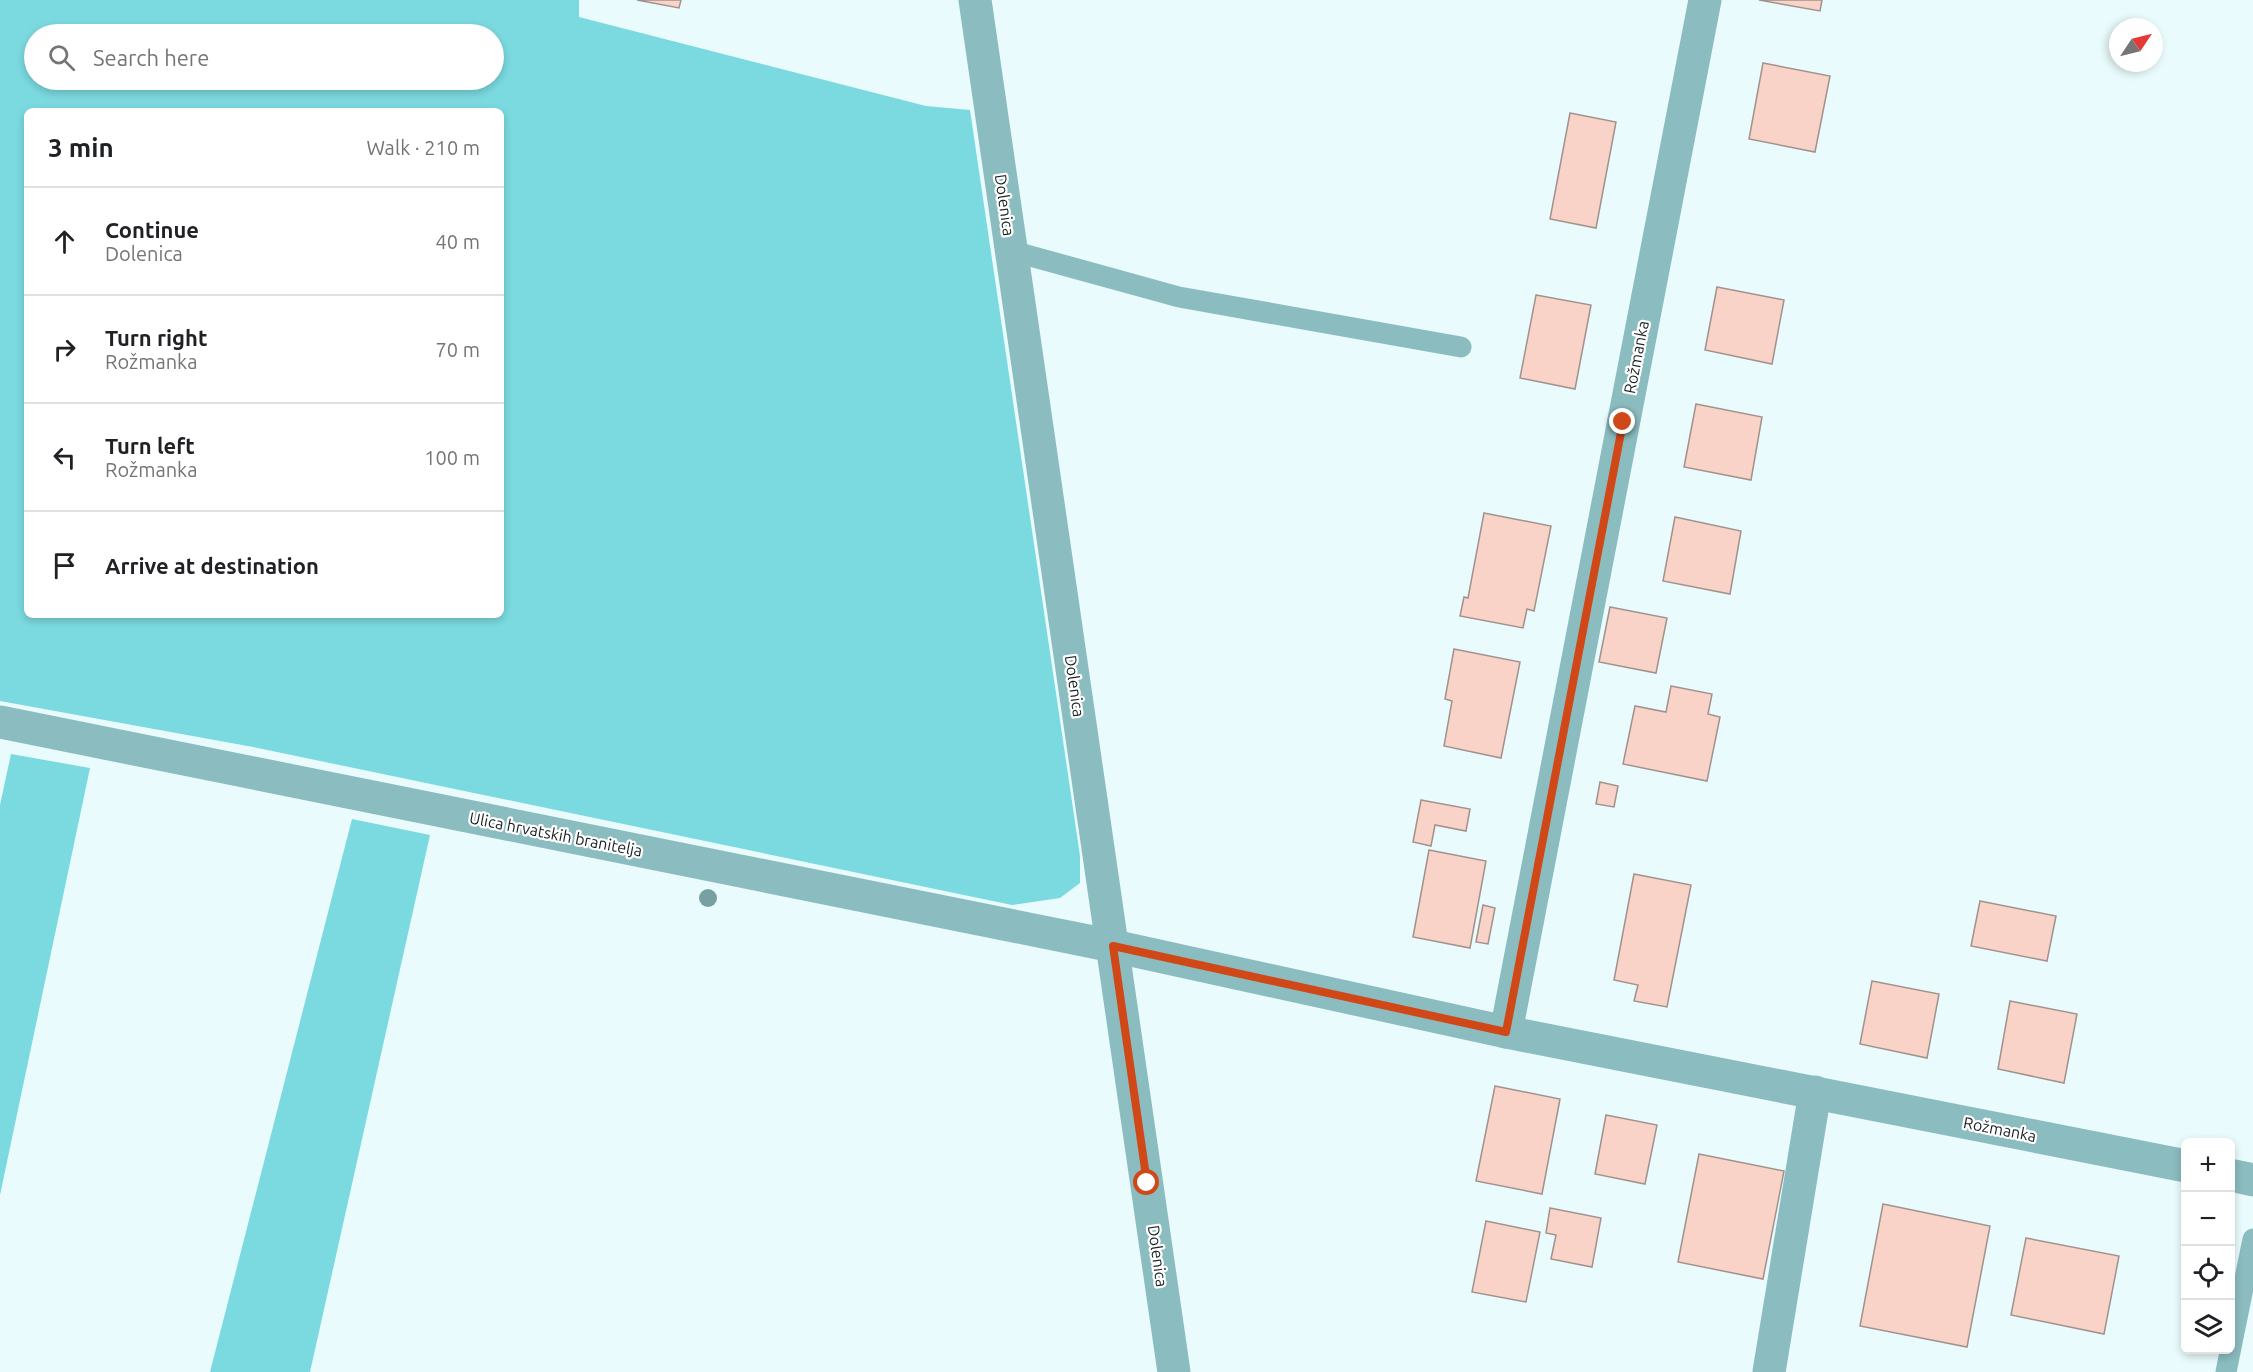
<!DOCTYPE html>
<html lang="en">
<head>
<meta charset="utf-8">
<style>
  body { margin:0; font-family:Ubuntu,sans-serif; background:#f2f2f2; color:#202124 }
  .controls { position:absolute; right:18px; bottom:18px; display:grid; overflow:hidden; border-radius:9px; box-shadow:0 3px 9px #0003 }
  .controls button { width:54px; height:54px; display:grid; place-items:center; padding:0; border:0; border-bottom:2px solid #e0e0e0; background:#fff; color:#202124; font:30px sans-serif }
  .compass { position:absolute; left:2109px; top:18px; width:54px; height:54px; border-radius:50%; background:#fff; box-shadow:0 3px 9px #0003; rotate:55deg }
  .stop { position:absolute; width:18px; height:18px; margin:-14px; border:4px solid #d04818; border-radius:50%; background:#fff }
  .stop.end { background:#d04818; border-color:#fff; box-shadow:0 2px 6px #0008 }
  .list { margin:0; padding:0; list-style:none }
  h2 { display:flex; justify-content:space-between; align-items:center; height:78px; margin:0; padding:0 24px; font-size:26px }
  h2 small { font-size:20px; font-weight:400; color:#757577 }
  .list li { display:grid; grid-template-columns:39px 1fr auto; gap:18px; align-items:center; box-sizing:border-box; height:108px; padding:0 24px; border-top:2px solid #e0e0e0 }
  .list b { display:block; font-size:22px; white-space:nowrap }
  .list p { margin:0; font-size:20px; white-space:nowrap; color:#757577 }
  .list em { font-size:20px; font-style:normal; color:#757577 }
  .icon { flex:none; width:33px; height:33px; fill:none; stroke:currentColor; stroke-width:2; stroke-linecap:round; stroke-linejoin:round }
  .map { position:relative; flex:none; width:2253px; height:1372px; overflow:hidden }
  .search { position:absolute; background:#fff; box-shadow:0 3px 9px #0003; left:24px; top:24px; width:480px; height:66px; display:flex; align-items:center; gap:15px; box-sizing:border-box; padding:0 21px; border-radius:33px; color:#757577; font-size:22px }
  .panel { position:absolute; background:#fff; box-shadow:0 3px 9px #0003; left:24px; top:108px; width:480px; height:510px; border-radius:9px }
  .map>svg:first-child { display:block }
</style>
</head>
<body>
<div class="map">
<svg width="2253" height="1372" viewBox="0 0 2253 1372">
  <rect width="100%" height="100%" fill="#e9fbfc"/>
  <g fill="#7bdae0" fill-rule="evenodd">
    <path d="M0,0H579V17L926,106L970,110L1080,856V883L1060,898L1012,905L253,747L0,701ZM34,34H494V80H34ZM27,111H501V615H27Z"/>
    <polygon points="11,754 90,768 0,1195 0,805"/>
    <polygon points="352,819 430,835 310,1372 210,1372"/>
  </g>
  <g fill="#f9d3c7" stroke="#a1928e" stroke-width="1.5">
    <polygon points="637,0 681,0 679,8"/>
    <polygon points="1759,0 1822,0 1820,11"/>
    <polygon points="1763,63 1830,76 1815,152 1749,139"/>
    <polygon points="1570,113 1616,122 1596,228 1550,219"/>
    <polygon points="1717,287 1784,300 1772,364 1705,350"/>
    <polygon points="1536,295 1591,305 1575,389 1520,378"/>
    <polygon points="1696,404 1762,417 1751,480 1684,467"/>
    <polygon points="1484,513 1551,526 1534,611 1527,609 1523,628 1460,616 1464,597 1468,598"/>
    <polygon points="1675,517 1741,531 1730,594 1663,581"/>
    <polygon points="1610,607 1667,618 1656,673 1599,662"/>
    <polygon points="1454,649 1520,662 1501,758 1444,746 1452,701 1445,699"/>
    <polygon points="1671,686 1712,694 1708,714 1720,717 1707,781 1623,764 1635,706 1666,712"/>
    <polygon points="1600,782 1618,786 1614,807 1596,804"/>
    <polygon points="1421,800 1470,809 1466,831 1435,825 1431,846 1413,842"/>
    <polygon points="1429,850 1486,861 1470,948 1413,937"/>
    <polygon points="1634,874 1691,885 1667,1007 1634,1001 1638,985 1614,980"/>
    <polygon points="1980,901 2056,916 2047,961 1971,946"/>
    <polygon points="1483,905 1495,908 1488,944 1476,942"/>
    <polygon points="1872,981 1939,994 1927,1058 1860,1044"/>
    <polygon points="2010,1001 2077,1014 2064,1083 1998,1069"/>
    <polygon points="1495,1086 1560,1099 1542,1194 1476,1181"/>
    <polygon points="1606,1115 1657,1125 1645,1184 1595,1174"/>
    <polygon points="1699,1154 1784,1171 1763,1279 1678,1262"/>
    <polygon points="1883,1204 1990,1226 1967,1347 1860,1326"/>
    <polygon points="1550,1208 1601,1218 1592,1267 1551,1259 1556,1235 1546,1233"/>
    <polygon points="1486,1221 1540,1232 1526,1302 1472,1292"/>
    <polygon points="2026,1238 2119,1256 2104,1334 2011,1315"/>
  </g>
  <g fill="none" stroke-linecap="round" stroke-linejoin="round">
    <g stroke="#8bbcbf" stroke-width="21">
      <polyline points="1012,251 1179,297 1461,347"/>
      <polyline points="2226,1372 2253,1239"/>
    </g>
    <g stroke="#8bbcbf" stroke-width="33">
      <polyline points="975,0 1174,1372"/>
      <polyline points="0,722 1113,946 1506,1032 2186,1166"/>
      <polyline points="1506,1032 1705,0"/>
      <polyline points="2230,1175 2253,1180"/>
      <polyline points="1769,1372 1815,1092"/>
    </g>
  </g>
  <circle fill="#78a0a2" cx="708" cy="898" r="9"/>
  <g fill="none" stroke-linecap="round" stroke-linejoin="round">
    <polyline stroke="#d04818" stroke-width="8" points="1147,1183 1113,946 1506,1032 1623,422"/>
  </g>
  <g text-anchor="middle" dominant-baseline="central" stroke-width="4.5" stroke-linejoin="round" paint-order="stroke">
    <g font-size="16" fill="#1a2021" stroke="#fff">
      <text transform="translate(1005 205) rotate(82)">Dolenica</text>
      <text transform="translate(1636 357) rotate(-79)">Rožmanka</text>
      <text transform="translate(1075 686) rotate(82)">Dolenica</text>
      <text transform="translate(556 834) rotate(11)">Ulica hrvatskih branitelja</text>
      <text transform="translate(2000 1129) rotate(11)">Rožmanka</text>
      <text transform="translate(1158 1256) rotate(82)">Dolenica</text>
    </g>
  </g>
</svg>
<div class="controls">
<button>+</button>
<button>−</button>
<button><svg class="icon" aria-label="locate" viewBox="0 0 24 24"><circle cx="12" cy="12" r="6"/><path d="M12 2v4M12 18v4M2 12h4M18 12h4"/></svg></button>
<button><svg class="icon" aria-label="layers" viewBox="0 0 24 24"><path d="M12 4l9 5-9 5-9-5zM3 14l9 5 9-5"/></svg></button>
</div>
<svg class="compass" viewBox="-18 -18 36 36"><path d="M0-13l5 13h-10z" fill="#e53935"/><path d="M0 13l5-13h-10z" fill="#757577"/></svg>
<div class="stop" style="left:1147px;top:1183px"></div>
<div class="stop end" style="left:1623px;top:422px"></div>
<div class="search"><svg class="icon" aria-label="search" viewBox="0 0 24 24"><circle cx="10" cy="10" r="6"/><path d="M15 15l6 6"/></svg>Search here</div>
<section class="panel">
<h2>3 min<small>Walk · 210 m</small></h2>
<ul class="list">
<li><svg class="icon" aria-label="ahead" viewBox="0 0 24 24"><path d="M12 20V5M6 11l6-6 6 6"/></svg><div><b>Continue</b><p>Dolenica</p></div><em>40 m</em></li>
<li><svg class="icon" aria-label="right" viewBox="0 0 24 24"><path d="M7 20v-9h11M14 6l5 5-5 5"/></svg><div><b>Turn right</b><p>Rožmanka</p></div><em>70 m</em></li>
<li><svg class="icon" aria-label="left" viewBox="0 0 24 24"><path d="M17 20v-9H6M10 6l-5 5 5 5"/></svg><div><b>Turn left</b><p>Rožmanka</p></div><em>100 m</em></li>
<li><svg class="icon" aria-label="arrive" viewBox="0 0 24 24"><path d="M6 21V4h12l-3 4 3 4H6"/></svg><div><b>Arrive at destination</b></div></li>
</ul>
</section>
</div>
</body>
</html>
